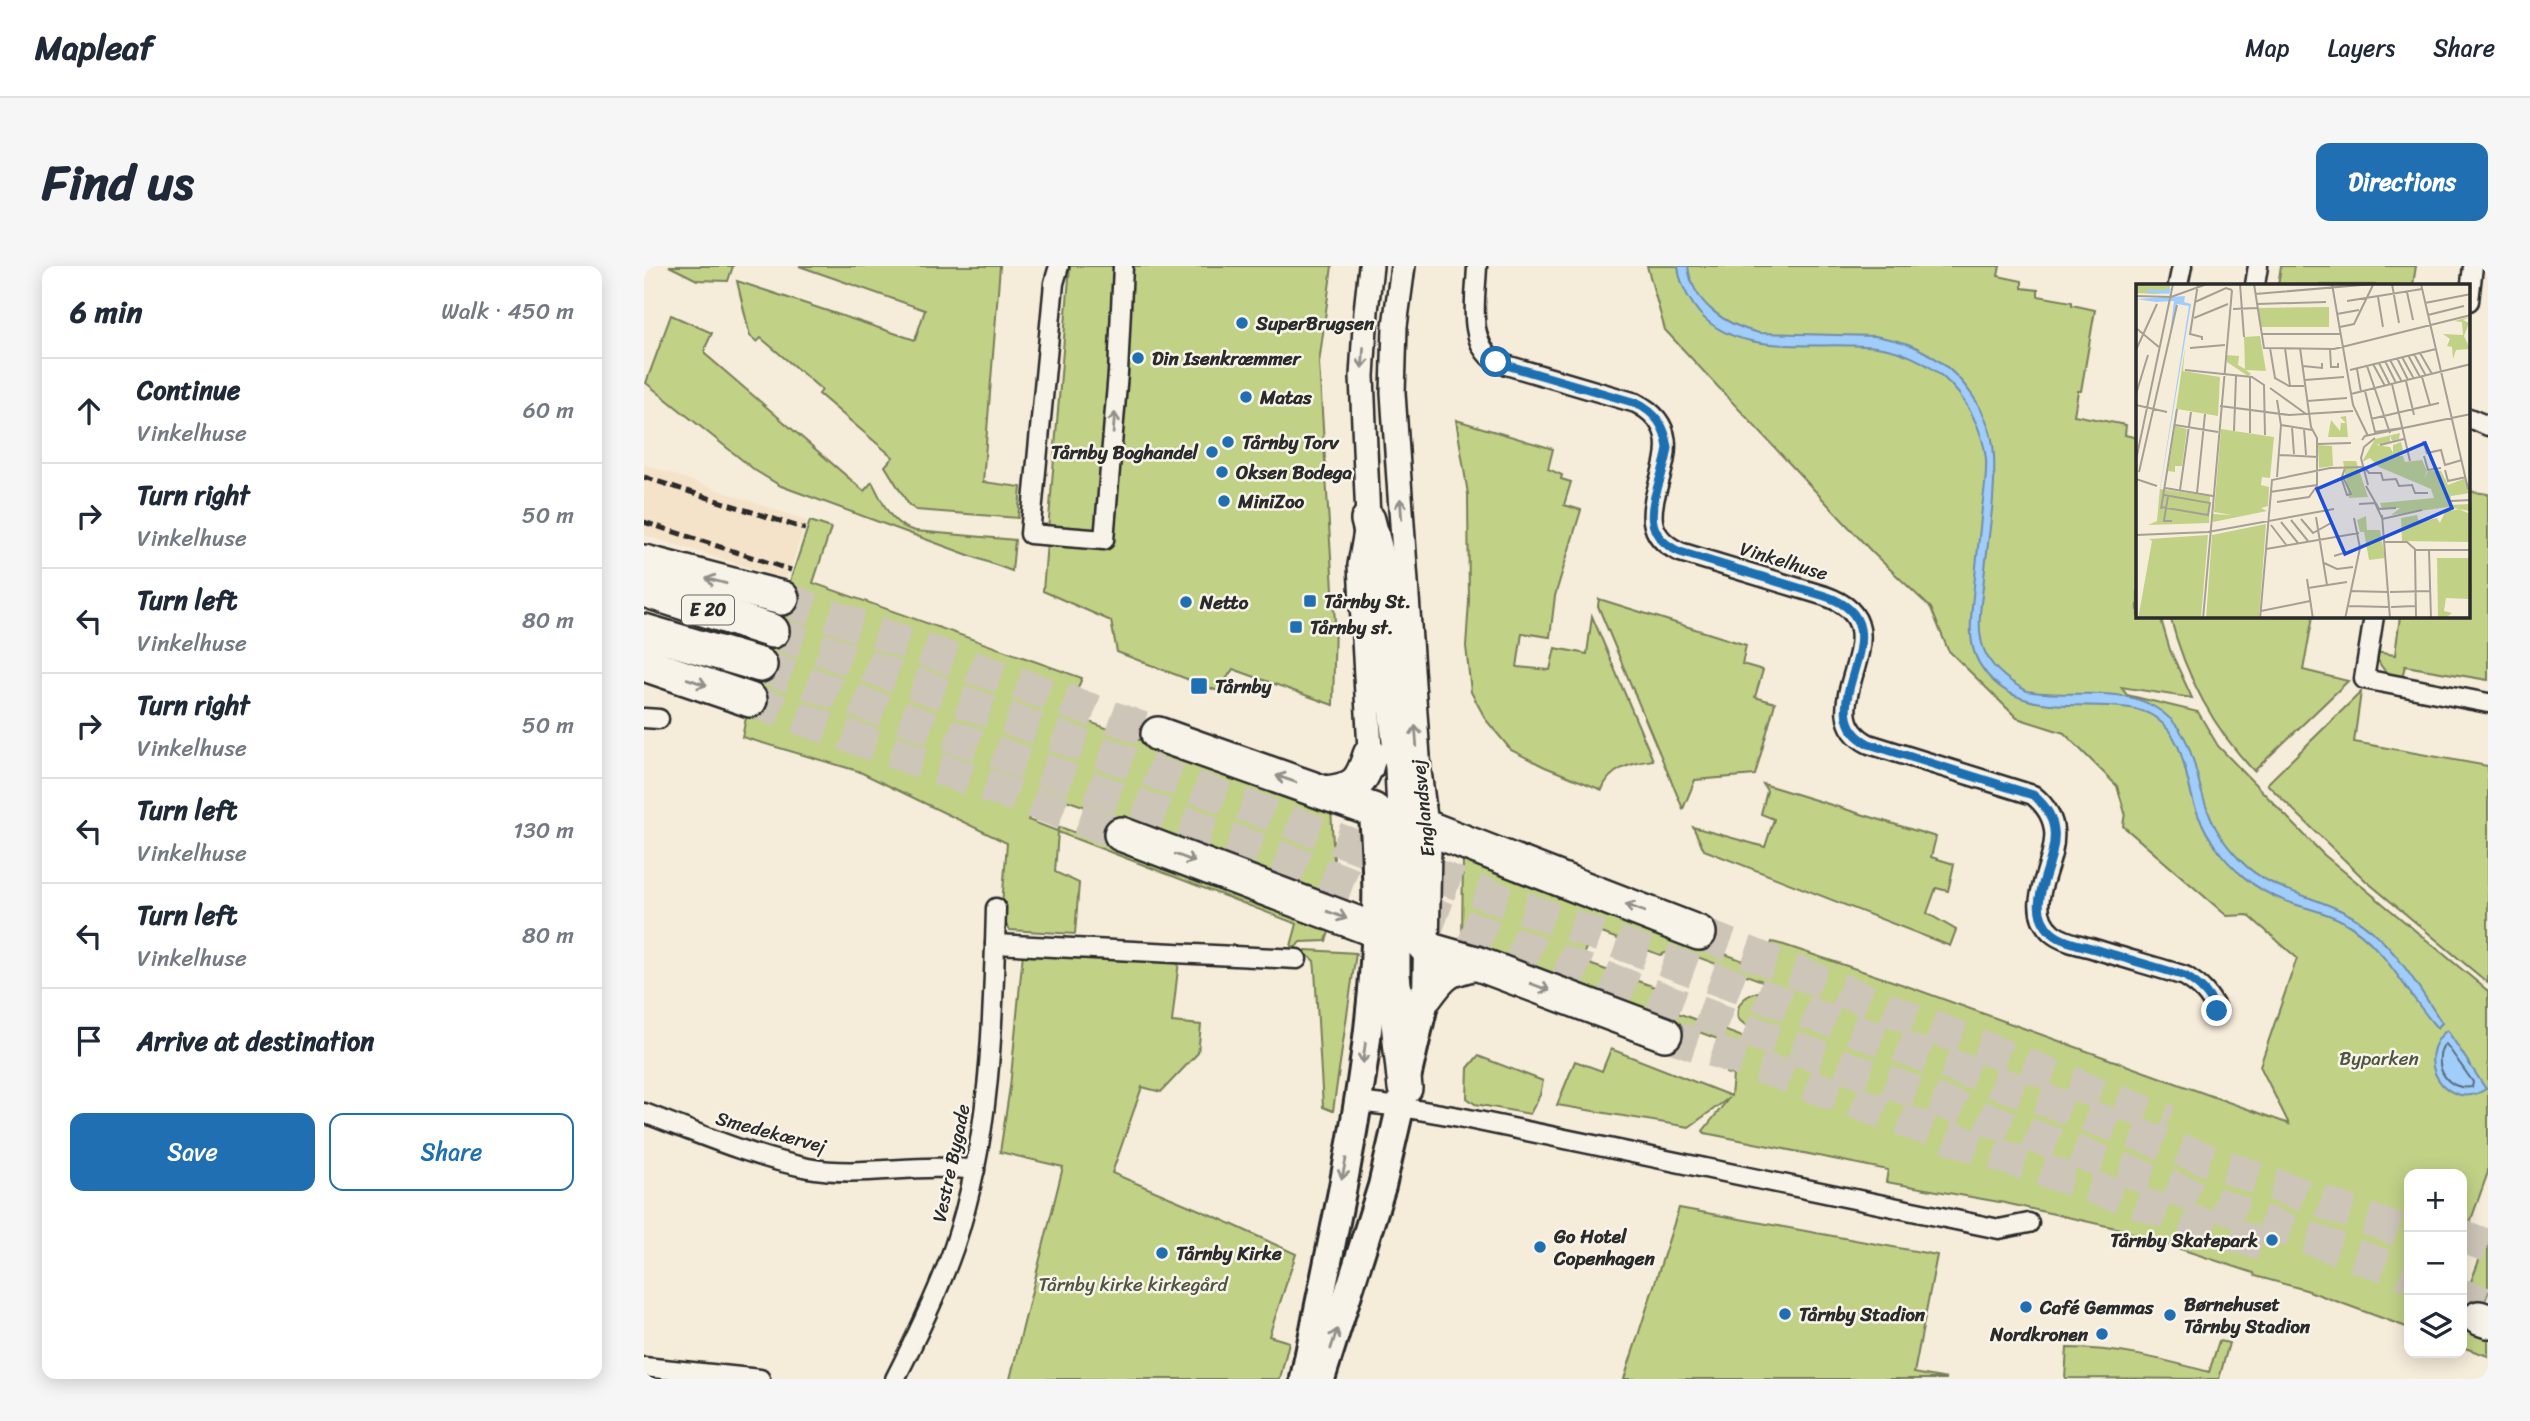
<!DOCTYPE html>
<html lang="en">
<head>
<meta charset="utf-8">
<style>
  body { margin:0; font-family:Sriracha,sans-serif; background:#f6f6f7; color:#1f2937 }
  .controls { position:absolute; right:21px; bottom:21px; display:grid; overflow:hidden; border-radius:14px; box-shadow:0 4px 18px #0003 }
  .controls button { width:63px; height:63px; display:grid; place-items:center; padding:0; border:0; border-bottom:2px solid #e0e1e3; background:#fff; color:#1f2937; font:35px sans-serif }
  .stop { position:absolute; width:21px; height:21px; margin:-16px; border:5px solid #1f6fb2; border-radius:50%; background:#fff }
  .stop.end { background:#1f6fb2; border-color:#fff; box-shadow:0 2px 7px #0008 }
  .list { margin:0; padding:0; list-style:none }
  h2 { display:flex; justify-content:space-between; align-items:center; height:91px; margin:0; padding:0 28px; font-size:30px }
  h2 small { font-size:23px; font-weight:400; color:#747a83 }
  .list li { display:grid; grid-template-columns:46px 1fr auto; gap:21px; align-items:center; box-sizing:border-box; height:105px; padding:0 28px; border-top:2px solid #e0e1e3 }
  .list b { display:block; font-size:26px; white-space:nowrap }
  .list p { margin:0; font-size:23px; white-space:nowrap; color:#747a83 }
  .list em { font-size:23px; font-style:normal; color:#747a83 }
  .actions { display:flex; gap:14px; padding:21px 28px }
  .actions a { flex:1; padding:16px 0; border:2px solid #1f6fb2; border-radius:14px; text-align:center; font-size:24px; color:#1f6fb2 }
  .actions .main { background:#1f6fb2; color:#fff }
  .icon { flex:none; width:38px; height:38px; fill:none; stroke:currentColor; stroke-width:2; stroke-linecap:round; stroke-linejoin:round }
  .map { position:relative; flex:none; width:1844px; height:1113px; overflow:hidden; border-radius:14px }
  header { display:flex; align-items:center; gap:42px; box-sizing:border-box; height:98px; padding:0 35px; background:#fff; border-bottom:2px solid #e0e1e3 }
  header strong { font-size:33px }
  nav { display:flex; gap:38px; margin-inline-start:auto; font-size:24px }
  .intro { display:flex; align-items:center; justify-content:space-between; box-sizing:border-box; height:168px; padding:0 42px }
  h1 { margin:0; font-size:49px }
  .button { padding:18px 32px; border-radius:14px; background:#1f6fb2; color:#fff; font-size:24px; font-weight:700 }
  main { display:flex; gap:42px; padding:0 42px }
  aside { flex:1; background:#fff; border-radius:14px; box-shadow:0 4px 18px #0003 }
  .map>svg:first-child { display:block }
</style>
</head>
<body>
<header>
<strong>Mapleaf</strong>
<nav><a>Map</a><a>Layers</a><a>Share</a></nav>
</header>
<div class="intro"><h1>Find us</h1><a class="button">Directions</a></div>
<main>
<aside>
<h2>6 min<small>Walk · 450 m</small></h2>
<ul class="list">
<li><svg class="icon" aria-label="ahead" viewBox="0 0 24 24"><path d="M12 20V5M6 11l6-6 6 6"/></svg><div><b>Continue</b><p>Vinkelhuse</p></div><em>60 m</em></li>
<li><svg class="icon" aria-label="right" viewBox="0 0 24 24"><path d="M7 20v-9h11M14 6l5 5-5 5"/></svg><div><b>Turn right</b><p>Vinkelhuse</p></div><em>50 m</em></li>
<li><svg class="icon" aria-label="left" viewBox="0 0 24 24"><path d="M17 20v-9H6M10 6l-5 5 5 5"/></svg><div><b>Turn left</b><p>Vinkelhuse</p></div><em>80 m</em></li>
<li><svg class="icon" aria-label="right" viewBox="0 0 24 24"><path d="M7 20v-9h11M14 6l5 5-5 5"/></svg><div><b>Turn right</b><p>Vinkelhuse</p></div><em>50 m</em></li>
<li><svg class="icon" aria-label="left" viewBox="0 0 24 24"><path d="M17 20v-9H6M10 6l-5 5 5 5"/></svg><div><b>Turn left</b><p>Vinkelhuse</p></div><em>130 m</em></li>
<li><svg class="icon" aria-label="left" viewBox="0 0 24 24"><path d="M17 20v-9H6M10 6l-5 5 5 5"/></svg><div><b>Turn left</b><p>Vinkelhuse</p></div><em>80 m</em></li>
<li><svg class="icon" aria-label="arrive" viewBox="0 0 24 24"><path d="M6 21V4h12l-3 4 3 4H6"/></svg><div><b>Arrive at destination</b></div></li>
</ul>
<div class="actions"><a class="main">Save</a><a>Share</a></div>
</aside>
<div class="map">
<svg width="1844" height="1113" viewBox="0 0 1844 1113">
  <rect width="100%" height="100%" fill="#f6ecda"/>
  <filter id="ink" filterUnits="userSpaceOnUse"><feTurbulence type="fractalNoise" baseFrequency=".0143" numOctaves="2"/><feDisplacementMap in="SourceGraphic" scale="14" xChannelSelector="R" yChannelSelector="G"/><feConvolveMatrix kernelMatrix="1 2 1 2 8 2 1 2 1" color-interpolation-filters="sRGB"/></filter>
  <g filter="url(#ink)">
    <polygon fill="#f4e3c9" points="0,198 163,255 142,313 0,269"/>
    <g fill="#c1d287" stroke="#767e59" stroke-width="2" fill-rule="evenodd">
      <polygon points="25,0 89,0 84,15 53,14"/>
      <polygon points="155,0 356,0 339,216 377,221 374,252 272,244 265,239 241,200 249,191 175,128 178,124 117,72 113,76 106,70 93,15 271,74 281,44"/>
      <polygon points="426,0 688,0 675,97 691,356 689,439 589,403 574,425 473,386 467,355 399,325"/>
      <path d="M1003,0H1356L1354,10L1378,15V22L1394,24V30L1428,36V39L1451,44L1437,125H1434L1430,149L1482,159L1481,169L1494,172V350H1516L1526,384L1548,432L1477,421L1483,429L1554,446L1574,480L1679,588L1844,725V906L1818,979V908H1765V1062L1662,1024L1611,1010L1610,1007L1472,962L1361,937L1242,916L1244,904L1061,867L1059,865L1085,832L1045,861L913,839L931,795L958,805L967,783L1087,830L1089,809L1082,807L1090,779L818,678L819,589L1118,702L1128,676L1140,679L1260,719L1645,858L1616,800L1653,692L1604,649L1583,650L1479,560L1481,547L1473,520L1420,467L1373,452L1304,384L1287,342L1229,287L1021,64ZM950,664L1016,689L1032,683L1121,716L1118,725C1103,728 1091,736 1094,753L1105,762L1101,772L1023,743L1014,722L948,699L938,691Z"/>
      <polygon points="1637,0 1772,0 1769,19 1634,19"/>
      <path d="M27,49L68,67L61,82V88L220,225L228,216C239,236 246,260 272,265L371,274L368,305L137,220L112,205L2,117Z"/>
      <path d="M812,154L909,183L904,203L918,209L917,213L927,216L920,239L937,244L911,330L906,371L878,367L873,401L906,404L911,382L943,388L948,350L1009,494C989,497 965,502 958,524L901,501L867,484L842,454L827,426L822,380L825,335L824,228Z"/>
      <path d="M1825,225L1844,228V414L1761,400L1757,415C1743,409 1735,401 1731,386L1751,389L1756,350H1825Z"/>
      <polygon points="166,255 187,262 169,317 438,412 423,448 687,543 692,630 397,525 384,554 413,565 416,561 687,660 682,675 656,676 652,681 647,680 653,658 414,566 411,606 435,617 431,668 366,664 357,651 363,577 214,505 98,471 104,442"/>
      <polygon points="955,333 1102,379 1098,398 1119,404 1111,431 1131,437 1111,509 1051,514 1039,543 954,340"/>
      <path d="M1526,350H1669L1659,404L1704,415L1610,505C1568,461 1541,408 1526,350Z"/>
      <polygon points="1717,426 1710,476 1844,500 1844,717 1721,614 1623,518"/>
      <polygon points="1119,518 1292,571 1287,591 1310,598 1304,625 1292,622 1283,647 1312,664 1306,680 1060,584 1049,561 1121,581 1130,553 1117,548 1123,525"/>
      <polygon points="662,684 712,687 689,845 679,841 671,704 670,695 661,687"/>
      <polygon points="379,687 535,694 528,756 557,759 554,787 517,826 498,821 468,907 572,951 652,988 625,1070 645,1076 636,1113 366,1113 419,901 356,886 366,821"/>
      <polygon points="834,790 899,815 896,829 886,848 831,838 823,832 824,802"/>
      <polygon points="1035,942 1293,989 1270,1107 1303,1113 980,1113"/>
      <polygon points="1844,971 1844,1027 1830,1065 1818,1061 1818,1039"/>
      <polygon points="1818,1064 1844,1071 1844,1090 1818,1081"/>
      <path d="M1575,1075L1585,1077L1575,1113L1421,1112L1423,1082C1473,1082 1518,1093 1565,1106Z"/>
    </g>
    <g fill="#a0cdfa" stroke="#718ca7" stroke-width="2">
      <path d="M1034,0H1044C1048,37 1081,59 1115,67L1231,70C1246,73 1263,76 1277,84C1315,103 1348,146 1350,189C1352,230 1344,272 1340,312C1338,334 1332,359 1339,381C1346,402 1364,415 1383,425C1423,433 1473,419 1509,440C1551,464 1548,500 1562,540C1569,560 1581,579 1596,594C1624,624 1665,628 1700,646C1744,668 1772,717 1798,757L1793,762C1762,727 1740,678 1698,655C1680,645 1658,642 1639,634C1612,624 1587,603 1571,580C1560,564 1550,543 1546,523C1539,496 1537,471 1512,452C1498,442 1481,441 1464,440C1416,438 1364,446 1335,397C1323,376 1327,352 1329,330C1332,301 1335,272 1338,242C1340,226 1343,209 1342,193C1339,163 1321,130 1299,111C1281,95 1256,84 1232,81C1174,74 1087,95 1050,40C1041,27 1035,15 1034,0Z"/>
      <path d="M1803,764L1842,823C1803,848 1767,793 1803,764Z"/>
    </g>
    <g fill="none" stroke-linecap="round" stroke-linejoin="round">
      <path stroke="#5a6c7e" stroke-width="2" d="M1802,778L1829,816L1828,821C1803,825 1789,801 1799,780Z"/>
      <g stroke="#cdc5b7" stroke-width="33" stroke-dasharray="33 17" stroke-linecap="butt">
        <polyline points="138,332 514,468"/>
        <polyline points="128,365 1765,968"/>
        <polyline points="116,399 1765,1009"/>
        <polyline points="106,434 477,568"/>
        <path d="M1055,667C1212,729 1367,794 1525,855"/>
        <polyline points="1021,768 1139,809 1340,884 1622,980"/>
        <polyline points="1818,970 1844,980"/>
        <polyline points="1818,1029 1840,1037"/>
      </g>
      <defs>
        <g id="minor">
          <polyline points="415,0 410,17 386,268 460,274 474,107 479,0"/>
          <path d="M833,0C832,32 822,76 852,96L992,137C1070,177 962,253 1036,286L1181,330C1269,360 1158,445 1225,478L1389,529C1446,575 1366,629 1408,667C1420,677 1439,679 1454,684C1483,693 1512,701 1541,710C1557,720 1565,728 1573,745"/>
          <polyline points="1534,19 1538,0"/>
          <polyline points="1611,19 1614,0"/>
          <polyline points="1825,35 1829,0"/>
          <polyline points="1825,152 1844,160"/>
          <polyline points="1730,350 1720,413 1844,437"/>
          <polyline points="0,452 15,453"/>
          <polyline points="351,678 653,693"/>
          <polyline points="713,836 757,841 815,851 1355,963 1385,957"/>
          <path d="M0,847C53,867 108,891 164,902C219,912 275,896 331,904"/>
          <polyline points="0,1101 116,1113"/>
          <path d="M251,1113C273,1070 294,1027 310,981C347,872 349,757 352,642"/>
        </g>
        <g id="tertiary">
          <polyline points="759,0 751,60 749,127 775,505 785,581 783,683"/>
          <polyline points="727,503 716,299 724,254 718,110 722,45 727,0"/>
        </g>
        <g id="secondary">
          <path d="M660,1113C696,929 746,739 729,550"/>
          <polyline points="677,1113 738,920 782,730 783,683"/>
        </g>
        <g id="motorway">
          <polyline points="724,254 735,297 758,502 765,653 769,667 783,683 832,697 1021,768"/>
          <polyline points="0,296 138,332"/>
          <polyline points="0,324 128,365"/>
          <polyline points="0,365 116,399"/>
          <polyline points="0,398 106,434"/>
          <polyline points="514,468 729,544 743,556 749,571 749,709 761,822"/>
          <path d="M681,527C712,524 717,517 726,489"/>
          <polyline points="477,568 731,664 749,661 768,651"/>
          <polyline points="743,574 762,563 784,562 1055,667"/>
          <path d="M782,730C800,705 803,704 832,697"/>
          <polyline points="1835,1052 1844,1055"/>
        </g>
      </defs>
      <use href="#minor" stroke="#2b2b2b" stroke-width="23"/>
      <use href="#tertiary" stroke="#2b2b2b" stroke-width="28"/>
      <use href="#secondary" stroke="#2b2b2b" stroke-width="32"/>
      <use href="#motorway" stroke="#2b2b2b" stroke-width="38"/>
      <use href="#minor" stroke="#f7f3e8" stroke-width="18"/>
      <use href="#tertiary" stroke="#f7f3e8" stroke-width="23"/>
      <use href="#secondary" stroke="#f7f3e8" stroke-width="26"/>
      <use href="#motorway" stroke="#f7f3e8" stroke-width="33"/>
      <g stroke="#2b2b2b" stroke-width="5" stroke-dasharray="10 5" stroke-linecap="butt">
        <polyline points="0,211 161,263"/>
        <polyline points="0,256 147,304"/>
      </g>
    </g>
    <defs><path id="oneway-shaft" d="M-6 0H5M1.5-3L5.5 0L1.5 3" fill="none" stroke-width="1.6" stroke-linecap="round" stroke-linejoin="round" transform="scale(1.75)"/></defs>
    <g stroke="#918f8a">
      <use href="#oneway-shaft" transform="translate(719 92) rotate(93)"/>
      <use href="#oneway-shaft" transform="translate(470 157) rotate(-85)"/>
      <use href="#oneway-shaft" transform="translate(757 243) rotate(-94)"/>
      <use href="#oneway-shaft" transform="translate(72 315) rotate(-165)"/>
      <use href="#oneway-shaft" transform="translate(53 416) rotate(19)"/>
      <use href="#oneway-shaft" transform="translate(772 470) rotate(-94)"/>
      <use href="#oneway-shaft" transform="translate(642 513) rotate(-161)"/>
      <use href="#oneway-shaft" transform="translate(541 592) rotate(21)"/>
      <use href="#oneway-shaft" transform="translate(991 642) rotate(-159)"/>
      <use href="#oneway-shaft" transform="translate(693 649) rotate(21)"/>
      <use href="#oneway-shaft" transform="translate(896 721) rotate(21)"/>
      <use href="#oneway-shaft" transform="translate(720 787) rotate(98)"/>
      <use href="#oneway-shaft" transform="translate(700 903) rotate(101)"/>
      <use href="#oneway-shaft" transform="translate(690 1073) rotate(-72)"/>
    </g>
  </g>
  <g fill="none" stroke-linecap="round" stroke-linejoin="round" filter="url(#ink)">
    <path stroke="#1f6fb2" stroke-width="9" d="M852,96L992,137C1012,147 1021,160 1024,182C1019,221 985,263 1036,286L1181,330C1269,359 1158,444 1225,478L1389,529C1446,575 1366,629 1408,667C1420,677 1439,679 1454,684C1483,693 1512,701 1541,710C1557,720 1565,728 1573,745"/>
  </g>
  <g fill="#1f6fb2" stroke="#f7f3e8" stroke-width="2.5">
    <circle cx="598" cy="57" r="7"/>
    <circle cx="494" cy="92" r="7"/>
    <circle cx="602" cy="131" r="7"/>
    <circle cx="584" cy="176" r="7"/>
    <circle cx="568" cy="186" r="7"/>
    <circle cx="578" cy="206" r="7"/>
    <circle cx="580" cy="235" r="7"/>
    <rect x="659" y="328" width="14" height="14" rx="3.5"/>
    <circle cx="542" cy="336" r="7"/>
    <rect x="645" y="354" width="14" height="14" rx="3.5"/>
    <rect x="546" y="411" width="18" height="18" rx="3.5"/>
    <circle cx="1628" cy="974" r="7"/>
    <circle cx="896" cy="981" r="7"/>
    <circle cx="518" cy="987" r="7"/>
    <circle cx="1382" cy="1041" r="7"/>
    <circle cx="1141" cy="1048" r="7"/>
    <circle cx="1526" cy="1049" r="7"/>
    <circle cx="1458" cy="1068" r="7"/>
  </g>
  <g text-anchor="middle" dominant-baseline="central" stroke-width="5" stroke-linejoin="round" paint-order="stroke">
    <rect fill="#f7f3e8" stroke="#686764" stroke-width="2" x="38" y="329.5" width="52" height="29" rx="5"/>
    <g font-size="18" font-weight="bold" fill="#2b2b2b">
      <text x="64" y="344">E 20</text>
    </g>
    <g font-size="19" font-weight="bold" fill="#2b2b2b" stroke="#f7f3e8" text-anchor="start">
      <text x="612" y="57">SuperBrugsen</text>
      <text x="508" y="92">Din Isenkræmmer</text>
      <text x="616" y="131">Matas</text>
      <text x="598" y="176">Tårnby Torv</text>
      <text x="554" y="186" text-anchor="end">Tårnby Boghandel</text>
      <text x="592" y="206">Oksen Bodega</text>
      <text x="594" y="235">MiniZoo</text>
      <text x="680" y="335">Tårnby St.</text>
      <text x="556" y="336">Netto</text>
      <text x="666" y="361">Tårnby st.</text>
      <text x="571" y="420">Tårnby</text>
      <text x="910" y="970">Go Hotel<tspan x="910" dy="22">Copenhagen</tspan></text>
      <text x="1614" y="974" text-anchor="end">Tårnby Skatepark</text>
      <text x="532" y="987">Tårnby Kirke</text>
      <text x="1540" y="1038">Børnehuset<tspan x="1540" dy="22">Tårnby Stadion</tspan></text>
      <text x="1396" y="1041">Café Gemmas</text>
      <text x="1155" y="1048">Tårnby Stadion</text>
      <text x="1444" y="1068" text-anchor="end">Nordkronen</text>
    </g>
    <g font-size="19" fill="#2b2b2b" stroke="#f7f3e8">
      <text transform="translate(1140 295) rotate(17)">Vinkelhuse</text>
      <text transform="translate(779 542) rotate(-96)">Englandsvej</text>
      <text transform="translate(127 866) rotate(15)">Smedekærvej</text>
      <text transform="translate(307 897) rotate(-78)">Vestre Bygade</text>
    </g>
    <g font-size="19" fill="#505542" stroke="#f7f3e8">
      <text x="1735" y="792">Byparken</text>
      <text x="489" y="1018">Tårnby kirke kirkegård</text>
    </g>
  </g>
  <g transform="translate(1492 18)">
    <rect width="334" height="334" fill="#f6ecda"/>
    <path d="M0,0H35L32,9L18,10L0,9ZM193,23V43H125L122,24ZM334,33L327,36L333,39L328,52L334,65L320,66L317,75L316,63L311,62L314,55L307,50L327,51L326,38L318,37ZM124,52L130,87L110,86L115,90L112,92L91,78L90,71L103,72L102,81L109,85L108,53ZM49,63L47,87L84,93L82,132L41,125L35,160ZM210,132L212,153H192L195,136L204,147L205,139H210L204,133ZM39,142L51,145L46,182H39V188L32,187ZM85,145L138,153L134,194L126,193L125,201L133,203L132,222L125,224L131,227L77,238V230L96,231L78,228ZM264,149L263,155L256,157L254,151V158L240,161L254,163L257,169V161L265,158L267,166L261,172H267L269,178L286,176L291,187L288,195L292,187H305L312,201L330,194L334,209L315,212L314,221L334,220V227L312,223L255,231L264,224H246L244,219L298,214L295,205L243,183L234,174L226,178L239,155ZM182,161L196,162L197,182L183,184ZM207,177H220L232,213L213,214ZM24,205L74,212L73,239L12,241L21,237ZM323,225L334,230V258L266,257L265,234L281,231L283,238L301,234L304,239L309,228ZM230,232L231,246H244L249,274L233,276L228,248H224L221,236ZM130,240L123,334L70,335L76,251ZM72,251L65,334L2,335L16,257L13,255ZM301,274H334V321L333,315L310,314L308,327L316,329L311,333L316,334H302Z" fill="#c1d287"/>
    <path d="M49,12L48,18L55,20L19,236L53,22L41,20L34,50L38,17L20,18L0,15Z" fill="#a0cdfa"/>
    <path fill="none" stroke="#a0cdfa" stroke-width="3.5" d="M11,7L32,8L33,4"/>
    <path fill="none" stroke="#a59f94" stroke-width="2" d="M62,0L54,50L66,53V56M104,0L108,53M118,0L128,64L198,65L335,31M196,0L217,121L232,152M256,0L263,39M285,0L332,205M271,8L277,36M119,10L237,0M0,12L35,13L71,0M242,13L247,43M211,17L286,5M59,18L90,4L96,6M289,19L335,10M121,20L190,18M97,25L121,24M201,30L223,26M292,31L328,22M58,34L92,20M204,43L218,40L237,1M0,44L24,64M125,50H205M54,64L89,61M134,64L139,94L153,102H168M149,64L154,102M194,65L195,83H202V79M0,66L21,20M284,69L296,90M278,70L290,92M272,71L284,93M266,73L278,95M261,74L272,96M254,76L266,98M249,77L260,99M243,79L254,101M237,80L249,102M167,82L186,84V79M231,82L254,149M221,85L225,108M49,86L116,93L128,101L129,151M214,86L300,65M114,93V149M286,93L294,121M169,96L208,93M270,97L278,131M256,100L274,177M134,104L170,130M229,107L239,148L266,144M0,110L12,71M215,110L335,80M171,117L211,114M0,121L31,128M84,122L153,131L217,127M235,135L303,119M39,141L82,148M145,141L176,146M156,143L158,170M168,145L170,171M98,147L100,92M226,156L229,152L335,130M287,157L291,169L305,166L309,181L326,176M181,160L215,159M244,161L268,155M143,171L182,173M288,172L292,186L305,184M0,176L37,0M309,186L312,197L330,193M3,188L41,21M206,191L215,210L211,211L206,196V193L209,184M141,193L145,141L141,116M0,195L21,202M232,201L225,174L228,163L239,154M230,202L243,225L260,224M29,204L77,212M44,206L55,128M134,208L181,201M61,209L69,130M32,212L28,237H36M314,217L335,216M141,218L173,213L181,202V154L175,143L164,64M223,220L239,219L246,234M25,223L72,231L74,219L28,211M25,225L41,125M246,231L254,335M180,233L191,301M165,235L177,249L195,239M246,235L286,226M155,236L172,257M145,238L162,259M135,241L151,262M0,251L72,248L198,225M249,258H271L280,266H335M130,265L223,249M279,266L280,335M293,266L295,335M198,272L224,264M188,279L201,285L217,283M171,295L177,335M172,304L211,298M214,307L252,308M254,308L294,307M211,322L253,323M255,323L279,322M125,327L174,317M67,335L96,6M124,335L136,196L194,184L228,183L233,189H245L247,196L260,195L263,202L276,201L279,209H292M209,335L224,264L218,234"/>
    <path fill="#1d4ed8" fill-opacity="0.15" stroke="#1d4ed8" stroke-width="3.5" d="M289,159L316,224L209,270L181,205Z"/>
    <rect width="334" height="334" fill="none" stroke="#2b2b2b" stroke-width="3.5"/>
  </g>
</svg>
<div class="controls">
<button>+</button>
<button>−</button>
<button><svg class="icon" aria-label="layers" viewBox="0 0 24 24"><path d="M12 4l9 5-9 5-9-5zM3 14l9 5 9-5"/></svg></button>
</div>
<div class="stop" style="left:852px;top:96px"></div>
<div class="stop end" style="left:1573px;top:745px"></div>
</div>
</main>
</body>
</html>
